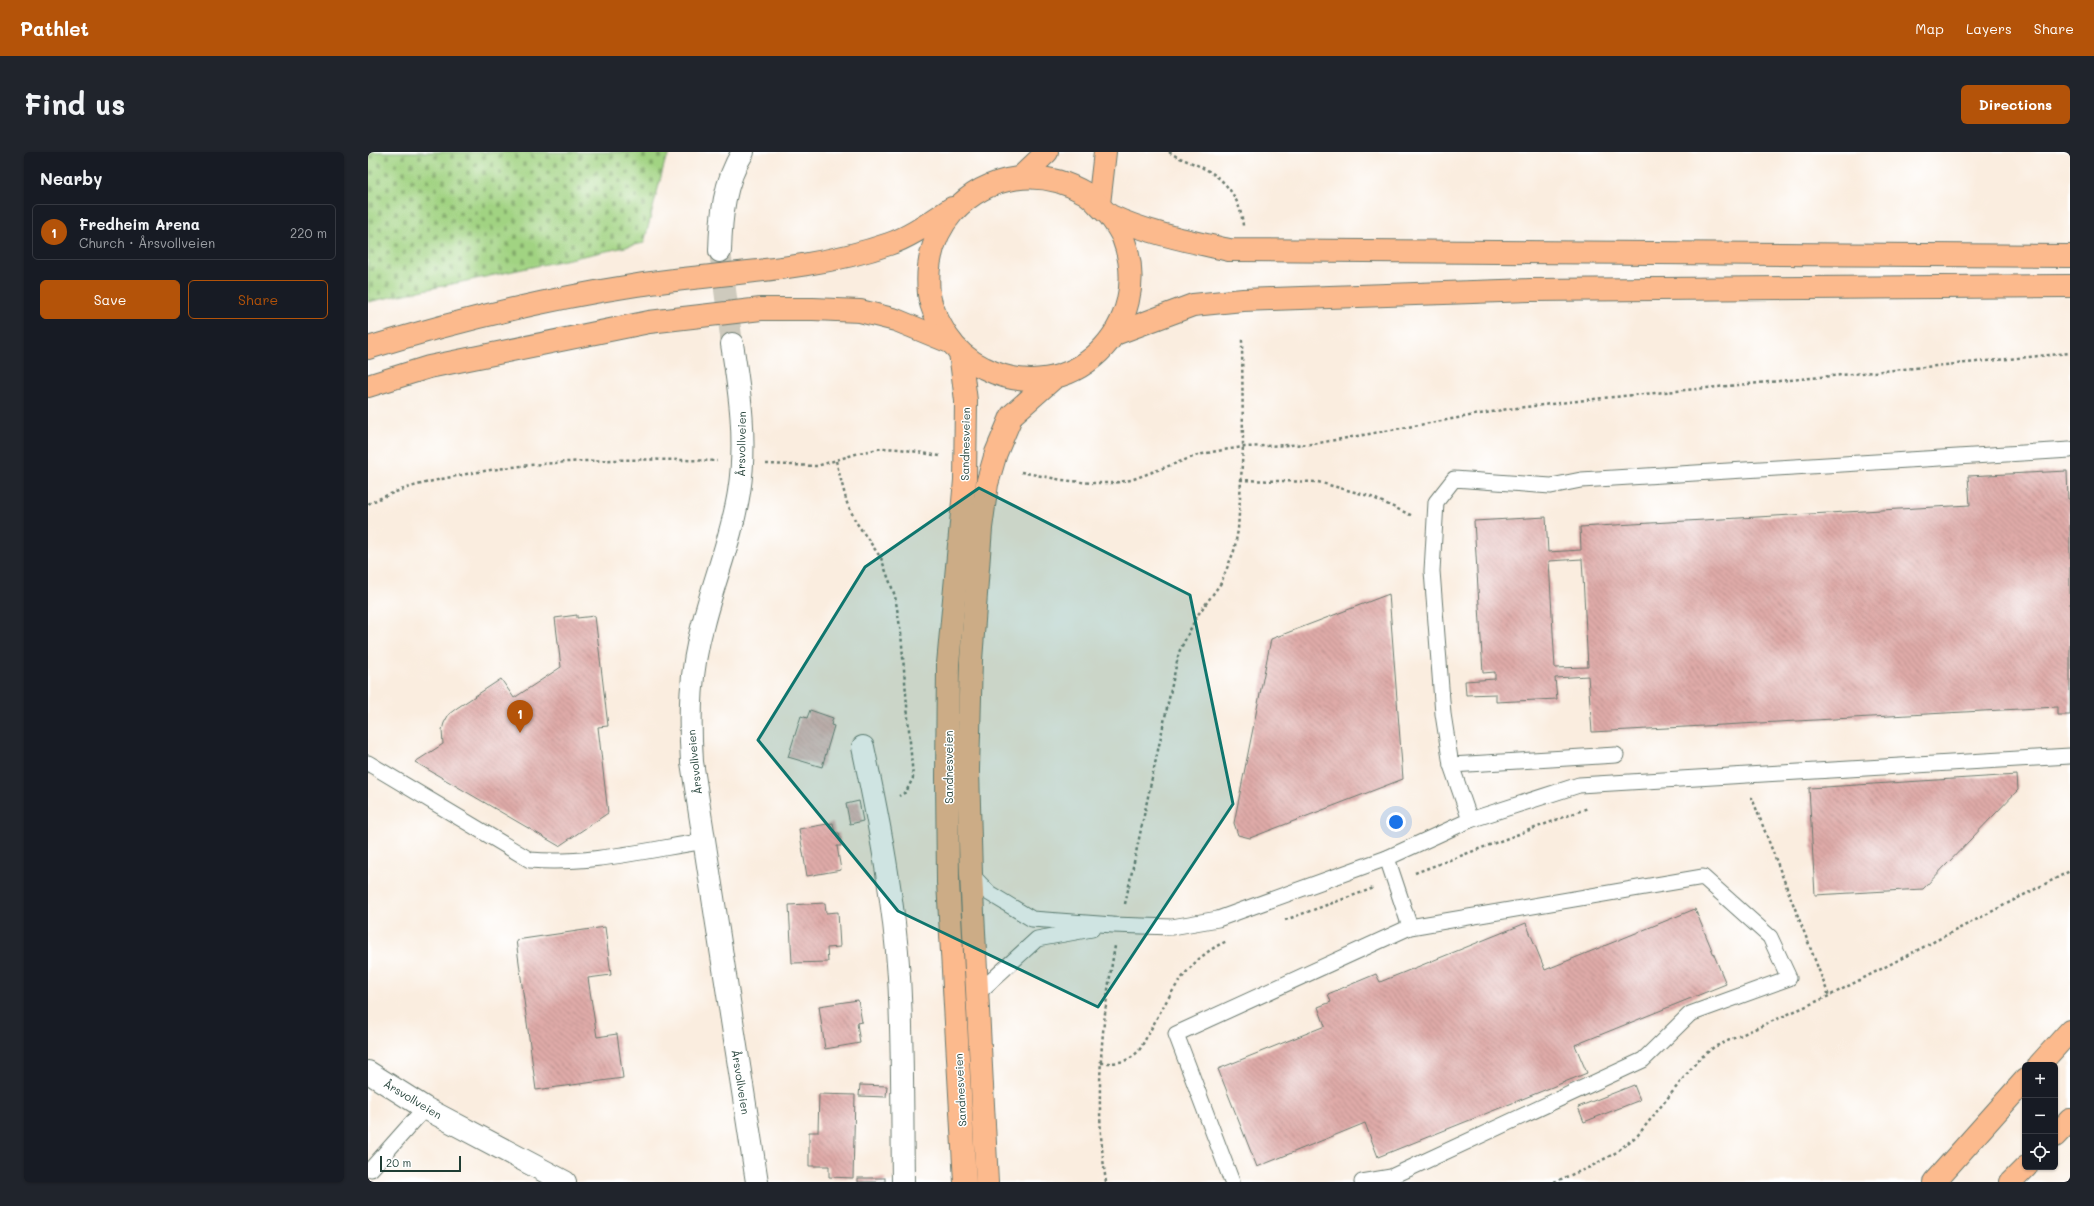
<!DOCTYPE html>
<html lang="en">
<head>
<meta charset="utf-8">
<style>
  body { margin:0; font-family:Mali,sans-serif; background:#20242c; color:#f1f3f6 }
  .controls { position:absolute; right:12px; bottom:12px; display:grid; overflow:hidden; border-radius:6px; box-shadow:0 1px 3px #0004 }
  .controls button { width:36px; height:36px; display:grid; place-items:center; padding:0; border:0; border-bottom:1px solid #363941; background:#171b24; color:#f1f3f6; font:20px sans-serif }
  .scale { position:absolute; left:12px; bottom:10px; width:81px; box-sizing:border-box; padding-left:4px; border:2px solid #1f3d34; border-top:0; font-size:11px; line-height:14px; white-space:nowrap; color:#1f3d34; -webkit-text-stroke:3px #fff; paint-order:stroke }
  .you { position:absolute; left:1028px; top:670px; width:14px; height:14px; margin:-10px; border:3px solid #fff; border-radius:50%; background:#1a73e8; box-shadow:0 0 0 6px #1a73e833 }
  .badge { display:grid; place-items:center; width:26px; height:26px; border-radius:50%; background:#b45309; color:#fff; font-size:13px; font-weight:700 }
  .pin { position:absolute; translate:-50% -33px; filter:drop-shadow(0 1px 2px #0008) }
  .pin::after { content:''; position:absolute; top:21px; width:14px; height:12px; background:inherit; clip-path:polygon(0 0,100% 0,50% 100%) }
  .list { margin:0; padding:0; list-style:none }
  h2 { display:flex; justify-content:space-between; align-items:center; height:52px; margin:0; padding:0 16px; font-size:17px }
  h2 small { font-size:13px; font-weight:400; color:#9ea1a6 }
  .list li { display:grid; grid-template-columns:26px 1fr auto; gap:12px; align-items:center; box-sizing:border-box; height:56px; margin:0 8px 8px; padding:0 8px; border:1px solid #363941; border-radius:6px }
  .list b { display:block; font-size:15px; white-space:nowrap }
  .list p { margin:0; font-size:13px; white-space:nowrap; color:#9ea1a6 }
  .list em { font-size:13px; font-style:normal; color:#9ea1a6 }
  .actions { display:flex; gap:8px; padding:12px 16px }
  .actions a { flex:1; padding:9px 0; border:1px solid #b45309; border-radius:6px; text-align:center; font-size:14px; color:#b45309 }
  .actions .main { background:#b45309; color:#fff }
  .icon { flex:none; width:22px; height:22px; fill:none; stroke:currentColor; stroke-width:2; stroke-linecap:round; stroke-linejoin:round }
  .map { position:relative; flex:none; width:1702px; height:1030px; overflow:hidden; border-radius:6px }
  header { display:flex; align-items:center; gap:24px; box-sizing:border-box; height:56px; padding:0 20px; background:#b45309; color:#fff }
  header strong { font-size:19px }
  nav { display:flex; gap:22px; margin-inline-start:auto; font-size:14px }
  .intro { display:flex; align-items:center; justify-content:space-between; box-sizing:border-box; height:96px; padding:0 24px }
  h1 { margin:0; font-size:28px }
  .button { padding:10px 18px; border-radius:6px; background:#b45309; color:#fff; font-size:14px; font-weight:700 }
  main { display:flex; gap:24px; padding:0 24px }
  aside { flex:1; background:#171b24; border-radius:6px; box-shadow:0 1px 3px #0004 }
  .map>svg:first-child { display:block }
</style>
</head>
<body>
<header>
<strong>Pathlet</strong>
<nav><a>Map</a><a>Layers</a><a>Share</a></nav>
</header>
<div class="intro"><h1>Find us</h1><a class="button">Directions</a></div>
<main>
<aside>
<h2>Nearby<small></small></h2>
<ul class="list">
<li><span class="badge">1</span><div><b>Fredheim Arena</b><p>Church · Årsvollveien</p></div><em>220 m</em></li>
</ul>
<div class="actions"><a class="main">Save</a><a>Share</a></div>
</aside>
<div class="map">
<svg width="1702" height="1030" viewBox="0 0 1702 1030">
  <defs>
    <pattern id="cemetery-stones" width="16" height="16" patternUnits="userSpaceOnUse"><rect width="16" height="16" fill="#a1d382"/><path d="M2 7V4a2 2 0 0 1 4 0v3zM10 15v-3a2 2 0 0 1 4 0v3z" fill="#83ac6b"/></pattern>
    <pattern id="building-back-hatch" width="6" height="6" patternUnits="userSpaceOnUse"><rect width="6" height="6" fill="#dfaaa8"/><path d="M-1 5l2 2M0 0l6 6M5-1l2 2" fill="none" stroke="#b48c8a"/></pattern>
  </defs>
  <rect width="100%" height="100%" fill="#fff"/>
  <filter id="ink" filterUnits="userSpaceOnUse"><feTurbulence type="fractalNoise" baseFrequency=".025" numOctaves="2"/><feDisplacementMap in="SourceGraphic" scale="8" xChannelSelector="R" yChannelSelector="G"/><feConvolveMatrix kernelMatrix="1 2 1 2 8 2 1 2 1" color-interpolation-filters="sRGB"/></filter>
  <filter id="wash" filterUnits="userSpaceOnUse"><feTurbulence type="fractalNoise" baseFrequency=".012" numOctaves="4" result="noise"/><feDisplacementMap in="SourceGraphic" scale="16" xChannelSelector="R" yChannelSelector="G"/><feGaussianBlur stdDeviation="0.9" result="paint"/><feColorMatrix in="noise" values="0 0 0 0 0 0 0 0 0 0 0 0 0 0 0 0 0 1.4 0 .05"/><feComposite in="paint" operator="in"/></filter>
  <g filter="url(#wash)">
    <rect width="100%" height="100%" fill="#faeddf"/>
    <polygon fill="url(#cemetery-stones)" stroke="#60885b" points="0,0 304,0 297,9 276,91 0,150"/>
    <g id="blocks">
      <g fill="url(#building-back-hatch)" fill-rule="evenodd">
        <path d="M1699,319L1700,347H1702V563H1689V555L1224,580L1220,524L1187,526L1189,547L1128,550V542L1098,543L1097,529L1127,527V520L1115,521L1106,369L1178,365L1180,400L1213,398L1212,375L1602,353L1600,324ZM1214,407L1220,515L1187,516L1181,409Z"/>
        <polygon points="1021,442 1035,627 882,686 870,683 866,671 903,487"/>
        <polygon points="209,463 209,466 227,464 240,574 230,575 240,661 191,694 47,610 75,592 74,578 76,571 81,562 89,556 133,527 146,546 193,515 187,466"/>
        <polygon points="442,558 465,566 463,573 466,574 454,615 420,605 433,564 439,566"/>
        <polygon points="1649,623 1650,638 1555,737 1447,743 1441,636"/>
        <polygon points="491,649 495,669 482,672 478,652"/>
        <polygon points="465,671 467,681 471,681 473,694 469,694 473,718 439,724 431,677"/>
        <polygon points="457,751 458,761 470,760 472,795 459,796 460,810 424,811 421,753"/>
        <polygon points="1327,757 1358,832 1207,893 1219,921 1010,1005 997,971 889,1015 850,917 957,874 950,855 963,850 960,842 1008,822 1012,830 1158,771 1177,818"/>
        <polygon points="237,775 243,823 220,826 229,885 249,882 255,926 168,938 148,788"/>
        <polygon points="490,848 494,870 489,871 492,891 457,897 451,854"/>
        <polygon points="492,933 519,934 518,945 491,944"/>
        <polygon points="1266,933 1272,948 1216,970 1210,955"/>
        <polygon points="451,942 487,943 485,1026 461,1025 461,1014 441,1014 441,980 450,980"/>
        <rect x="490" y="1026" width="27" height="4"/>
      </g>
    </g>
  </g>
  <g filter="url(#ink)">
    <use href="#blocks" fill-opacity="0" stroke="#6c7b70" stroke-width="1"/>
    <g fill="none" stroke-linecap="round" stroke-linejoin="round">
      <polyline stroke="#cecabd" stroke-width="22" stroke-dasharray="22 11" stroke-linecap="butt" points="352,99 364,192"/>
      <defs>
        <g id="lane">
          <path d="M0,611L162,708C220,713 279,698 337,689"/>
          <polyline points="1083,613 1248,603"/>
          <polyline points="1102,668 1211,633 1702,604"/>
          <polyline points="1019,706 1042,775"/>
          <polyline points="603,722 621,741 664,767 745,773 804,775 850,767 883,755 1019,706 1102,668 1083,613 1075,562 1064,419 1068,350 1086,327 1183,334 1213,328 1702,298"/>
          <polyline points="609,842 669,787 724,777"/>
          <polyline points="3,1017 57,956"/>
          <polyline points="864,1030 808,882 1042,775 1335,725 1402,785 1421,826 1322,862 1275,908 1023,1025 994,1030"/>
        </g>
        <g id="street">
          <path d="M352,99C353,64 356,30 375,0"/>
          <path d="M364,192C372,241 379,290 371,340C364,385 346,428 335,472C322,519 321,562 324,610L389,1030"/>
          <path d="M495,595C511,670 526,747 531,825C535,893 534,962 535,1030"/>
          <polyline points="0,920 57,956 197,1030"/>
        </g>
        <g id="primary">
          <polyline points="653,25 679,0"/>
          <polyline points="731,52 737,0"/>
        </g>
        <g id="highway">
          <path d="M741,63C746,70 752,78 755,86C789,174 702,260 616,216C601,209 588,198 579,184C571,171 563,157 561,142C558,112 565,83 585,60C620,22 673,15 717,41C727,47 734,59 743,64C779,81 822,89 861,98L1702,104"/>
          <polyline points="747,182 825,153 875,148 1162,138 1702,134"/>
          <path d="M0,196C88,169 178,147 269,133C353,120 441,120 521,92C544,84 564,69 584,56"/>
          <polyline points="592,200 598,249 597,328 580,512 579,626 580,730 597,1030"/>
          <polyline points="0,234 61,215 281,170 393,157 445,157 492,159 528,168 584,191"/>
          <polyline points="1671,913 1702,879"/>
          <polyline points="1687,984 1702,968"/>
          <polyline points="619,1030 603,722 600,618 603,508 613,376 619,332 628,301 644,263 687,225"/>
          <polyline points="1566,1030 1657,928"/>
          <polyline points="1643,1030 1658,1015"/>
        </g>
      </defs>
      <use href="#lane" stroke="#6c7b70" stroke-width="17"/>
      <use href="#street" stroke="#6c7b70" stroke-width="24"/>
      <use href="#primary" stroke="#6c7b70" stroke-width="24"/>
      <use href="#highway" stroke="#6c7b70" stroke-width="24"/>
      <g stroke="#6c7b70" stroke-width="2.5" stroke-dasharray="3 3" stroke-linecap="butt">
        <path d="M801,0C811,7 824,10 835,16C858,27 873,48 875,74"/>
        <polyline points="468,309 479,351 488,370 513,406 527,444 533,481 545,626 538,640 531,644"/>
        <polyline points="398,312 449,314 491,301 515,296 532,297 572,304"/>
        <polyline points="653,320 694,328 723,331 745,331 763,328 830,303 849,299 875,295 945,292 1140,257 1235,246 1702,201"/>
        <polyline points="872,328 950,330 1001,344 1045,364"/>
        <path d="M0,352C35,334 71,327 110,320C189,307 269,306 349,309"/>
        <polyline points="1382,646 1384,646 1461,844"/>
        <polyline points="1047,721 1220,656"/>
        <polyline points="757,752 811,500 829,464 853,431 866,399 870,378 875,295 874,187"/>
        <polyline points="917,768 1006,736"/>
        <path d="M733,911C750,911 761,911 772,897C795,857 814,808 859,789"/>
        <path d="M738,1030C726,950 733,873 747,794"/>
        <polyline points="1186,1030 1222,1015 1247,1001 1270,983 1330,908 1346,895 1461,844 1702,719"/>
      </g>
      <use href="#lane" stroke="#fff" stroke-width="15"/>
      <use href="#street" stroke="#fff" stroke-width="22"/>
      <use href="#primary" stroke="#fcba8d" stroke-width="22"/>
      <use href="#highway" stroke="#fcba8d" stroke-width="22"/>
    </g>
  </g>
  <path fill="#0f766e" fill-opacity="0.2" stroke="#0f766e" stroke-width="3" stroke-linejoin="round" d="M611,336L822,443L865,652L730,855L530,759L390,588L497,415Z"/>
  <g text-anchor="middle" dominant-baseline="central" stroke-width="3" stroke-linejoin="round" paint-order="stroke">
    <g font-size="11" fill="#1f3d34" stroke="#fff">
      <text transform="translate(373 292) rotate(-89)">Årsvollveien</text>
      <text transform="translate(597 292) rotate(-89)">Sandnesveien</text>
      <text transform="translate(326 610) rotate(-96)">Årsvollveien</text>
      <text transform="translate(580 615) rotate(-90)">Sandnesveien</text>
      <text transform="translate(373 930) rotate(81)">Årsvollveien</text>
      <text transform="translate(592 938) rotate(-93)">Sandnesveien</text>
      <text transform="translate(45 947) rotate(31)">Årsvollveien</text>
    </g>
  </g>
</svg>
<div class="controls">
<button>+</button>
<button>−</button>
<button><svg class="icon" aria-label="locate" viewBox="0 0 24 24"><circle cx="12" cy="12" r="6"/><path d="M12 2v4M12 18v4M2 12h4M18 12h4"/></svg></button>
</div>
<div class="scale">20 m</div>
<div class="you"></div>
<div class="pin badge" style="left:152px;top:581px">1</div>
</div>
</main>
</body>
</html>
